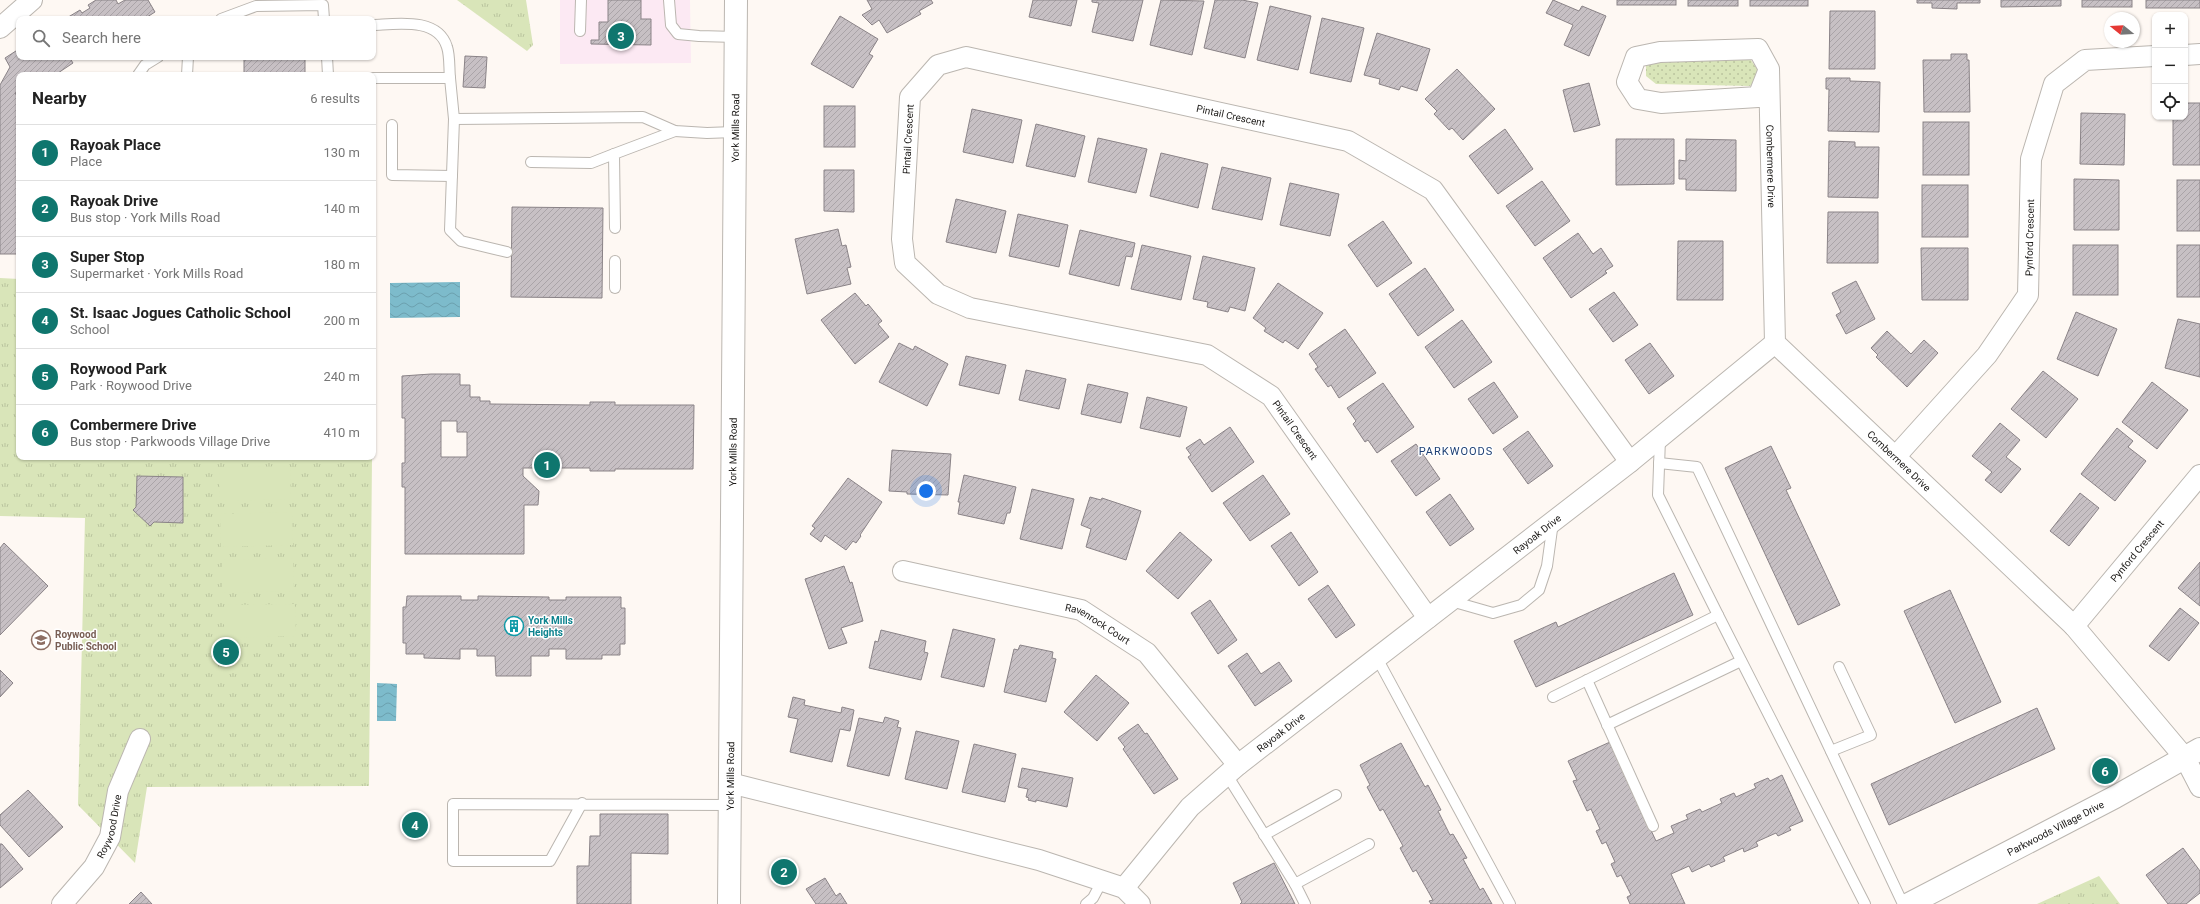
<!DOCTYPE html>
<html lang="en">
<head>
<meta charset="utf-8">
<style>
  body { margin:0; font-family:Roboto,sans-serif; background:#f6f6f6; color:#222 }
  .controls { position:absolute; right:12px; top:12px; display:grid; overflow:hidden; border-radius:8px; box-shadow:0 1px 3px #0004 }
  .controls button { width:36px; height:36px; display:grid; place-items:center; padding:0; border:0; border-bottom:1px solid #e0e0e0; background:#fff; color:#222; font:20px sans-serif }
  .compass { position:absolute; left:2104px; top:12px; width:36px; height:36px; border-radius:50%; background:#fff; box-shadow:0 1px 3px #0004; rotate:288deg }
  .you { position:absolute; left:926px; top:491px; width:14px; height:14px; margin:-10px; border:3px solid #fff; border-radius:50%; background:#1a73e8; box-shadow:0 0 0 6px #1a73e833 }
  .badge { display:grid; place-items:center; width:26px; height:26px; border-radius:50%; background:#0f766e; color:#fff; font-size:13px; font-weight:700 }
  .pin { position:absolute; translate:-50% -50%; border:2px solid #fff; box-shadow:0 1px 4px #0006 }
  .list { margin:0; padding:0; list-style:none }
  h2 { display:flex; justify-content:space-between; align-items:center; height:52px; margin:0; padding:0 16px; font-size:17px }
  h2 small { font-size:13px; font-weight:400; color:#767676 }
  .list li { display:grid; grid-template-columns:26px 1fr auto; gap:12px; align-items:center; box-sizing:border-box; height:56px; padding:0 16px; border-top:1px solid #e0e0e0 }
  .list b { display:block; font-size:15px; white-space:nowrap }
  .list p { margin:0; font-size:13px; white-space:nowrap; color:#767676 }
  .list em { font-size:13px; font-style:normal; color:#767676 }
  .icon { flex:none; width:22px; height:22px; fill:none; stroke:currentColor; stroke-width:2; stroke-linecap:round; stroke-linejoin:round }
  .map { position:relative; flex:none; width:2200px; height:904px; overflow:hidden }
  .search { position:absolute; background:#fff; box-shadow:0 1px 3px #0004; left:16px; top:16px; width:360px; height:44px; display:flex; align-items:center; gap:10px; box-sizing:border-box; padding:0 14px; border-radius:8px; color:#767676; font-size:15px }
  .panel { position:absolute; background:#fff; box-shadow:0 1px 3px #0004; left:16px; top:72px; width:360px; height:388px; border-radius:8px }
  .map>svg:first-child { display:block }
</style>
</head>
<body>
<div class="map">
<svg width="2200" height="904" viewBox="0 0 2200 904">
  <defs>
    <pattern id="grass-dots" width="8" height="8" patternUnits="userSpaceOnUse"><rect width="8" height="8" fill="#d9e5b9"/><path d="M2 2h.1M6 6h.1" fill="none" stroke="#bac49e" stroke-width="1.8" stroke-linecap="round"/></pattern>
    <pattern id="park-tufts" width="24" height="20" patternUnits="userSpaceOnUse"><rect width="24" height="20" fill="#d9e5b9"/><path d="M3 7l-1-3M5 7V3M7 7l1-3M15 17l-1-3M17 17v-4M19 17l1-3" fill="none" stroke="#bac49e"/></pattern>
    <pattern id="water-waves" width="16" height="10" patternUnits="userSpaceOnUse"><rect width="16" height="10" fill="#7dbbcb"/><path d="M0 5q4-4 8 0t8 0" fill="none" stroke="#6ba0ae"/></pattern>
    <pattern id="building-hatch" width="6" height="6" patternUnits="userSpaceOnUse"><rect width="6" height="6" fill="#c7c0c4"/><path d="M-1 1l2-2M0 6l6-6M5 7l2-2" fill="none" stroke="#aaa4a8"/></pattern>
  </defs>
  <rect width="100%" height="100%" fill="#fef8f3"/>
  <polygon fill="#fce9f3" points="560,0 690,0 691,63 560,64"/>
  <polygon fill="url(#grass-dots)" points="1654,58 1751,60 1757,69 1757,79 1750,86 1656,84 1646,76 1646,65"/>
  <g fill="url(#park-tufts)">
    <polygon points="457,0 526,0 533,45 527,51"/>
    <polygon points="0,278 19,279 19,457 372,457 369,786 147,787 135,863 78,805 85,518 0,516"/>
    <polygon points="2099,876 2120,904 2037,904"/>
  </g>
  <g fill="#d9e5b9">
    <polygon points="104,457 183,457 183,462 104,463"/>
    <polygon points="290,466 291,499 220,501 219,468"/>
    <polygon points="292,512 293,545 221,547 220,514"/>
    <polygon points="293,558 294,591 222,593 222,560"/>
    <polygon points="295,604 296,636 224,638 224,605"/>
  </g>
  <g fill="url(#water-waves)">
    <polygon points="460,282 460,317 390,318 390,283"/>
    <polygon points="377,683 397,684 396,721 377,721"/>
  </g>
  <g fill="url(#building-hatch)" stroke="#8a8387" fill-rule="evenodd">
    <polygon points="96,0 116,0 118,4 125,0 148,0 155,12 144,19 65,19 80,10 82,13 90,8 88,5"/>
    <polygon points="608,0 641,0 641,19 651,19 651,45 591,44 591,40 599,40 599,22 608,22"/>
    <polygon points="867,0 931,0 933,3 919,11 921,14 887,33 879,20 872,25 862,15 872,9"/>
    <polygon points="1033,0 1077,0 1071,26 1029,17"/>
    <polygon points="1092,0 1143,0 1133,41 1092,32 1099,3 1092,2"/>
    <polygon points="1161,0 1204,1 1192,55 1150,45"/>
    <polygon points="1215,0 1242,0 1258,3 1245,58 1204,48"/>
    <polygon points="1553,0 1579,11 1582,6 1606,16 1589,56 1564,45 1573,25 1546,13"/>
    <rect x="1617" y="0" width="59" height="5"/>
    <rect x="1688" y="0" width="50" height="6"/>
    <rect x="1750" y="0" width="58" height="6"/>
    <polygon points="1917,0 1980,0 1980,3 1957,3 1957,9 1932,8 1932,3 1917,3"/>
    <polygon points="2001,0 2061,0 2061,6 2001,7"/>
    <rect x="2082" y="0" width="50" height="7"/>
    <rect x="2146" y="0" width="54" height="8"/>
    <polygon points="1270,6 1311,16 1298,70 1257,60"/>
    <polygon points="1830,11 1875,11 1875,69 1829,69"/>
    <polygon points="840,16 878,39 869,54 873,56 853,88 811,64"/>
    <polygon points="1322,18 1364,28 1351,82 1310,73"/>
    <polygon points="1377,33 1430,49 1417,91 1401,86 1399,90 1379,84 1380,79 1364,75"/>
    <polygon points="19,49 19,57 76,57 71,60 73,63 55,75 19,75 19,87 15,94 19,94 19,254 0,254 0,85 10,67 5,58"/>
    <polygon points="1951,54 1967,54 1967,60 1969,60 1970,112 1924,112 1923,60 1951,60"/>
    <polygon points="465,56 487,57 485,88 463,87"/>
    <rect x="244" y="57" width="61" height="18"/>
    <polygon points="1457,69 1495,109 1463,140 1452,128 1449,130 1434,114 1437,111 1425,99"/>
    <polygon points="1826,78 1850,78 1850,81 1880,82 1879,132 1828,131 1829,89 1826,89"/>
    <polygon points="1589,83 1600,125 1574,132 1563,90"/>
    <polygon points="2185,103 2200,103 2200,165 2173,165 2173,117 2185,117"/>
    <rect x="824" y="106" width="31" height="41"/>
    <polygon points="972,109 1022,120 1013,163 963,152"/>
    <polygon points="2081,113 2125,114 2124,165 2080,164"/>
    <rect x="1923" y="122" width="46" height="53"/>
    <polygon points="1036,124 1085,136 1075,177 1026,166"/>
    <polygon points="1505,129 1533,169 1498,194 1469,156"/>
    <polygon points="1098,138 1147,149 1136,193 1088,182"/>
    <polygon points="1616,139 1674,139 1674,184 1616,185"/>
    <polygon points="1686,139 1736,140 1736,191 1686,190 1686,179 1679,179 1679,160 1686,161"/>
    <polygon points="1829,141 1855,142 1855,147 1879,147 1878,198 1828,197"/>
    <polygon points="1161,153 1208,164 1198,208 1150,196"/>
    <polygon points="1222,167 1271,178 1262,220 1212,209"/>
    <polygon points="824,170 854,170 854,212 824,211"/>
    <polygon points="2074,179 2119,180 2119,230 2074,230"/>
    <rect x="2177" y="180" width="23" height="51"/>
    <polygon points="1542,181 1570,221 1535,246 1506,206"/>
    <polygon points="1290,183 1339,194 1330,236 1280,225"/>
    <rect x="1922" y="185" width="46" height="52"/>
    <polygon points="956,199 1006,211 996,253 946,242"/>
    <polygon points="512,207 603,208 602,298 511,297"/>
    <polygon points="1828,212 1878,212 1878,263 1827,263"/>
    <polygon points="1018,214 1068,225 1059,267 1009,256"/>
    <polygon points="1383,221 1412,263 1377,287 1348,245"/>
    <polygon points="838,229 842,246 846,245 851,267 847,268 851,284 807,294 795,239"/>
    <polygon points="1080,230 1135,243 1132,257 1126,256 1119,286 1069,274"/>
    <polygon points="1578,233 1593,254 1601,248 1613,266 1605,271 1607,273 1571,298 1543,258"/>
    <polygon points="1678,241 1723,241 1723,300 1677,300"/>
    <polygon points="1142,245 1191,256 1181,300 1131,289"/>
    <rect x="2073" y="245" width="45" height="50"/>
    <rect x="2177" y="245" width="23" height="52"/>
    <polygon points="1921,248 1968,248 1968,300 1922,300"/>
    <polygon points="1203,256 1255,268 1245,311 1230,307 1228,312 1207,307 1208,302 1193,299"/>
    <polygon points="1425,268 1454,310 1418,336 1389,294"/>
    <polygon points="1856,281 1875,319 1846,334 1836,315 1841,312 1832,293"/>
    <polygon points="1278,283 1323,313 1298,349 1285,340 1283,343 1264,331 1266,328 1253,318"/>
    <polygon points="1614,292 1638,325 1613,342 1589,309"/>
    <polygon points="855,293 866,306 868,304 882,321 878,324 889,337 855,364 821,320"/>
    <polygon points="2076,312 2117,329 2098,376 2057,359"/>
    <polygon points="2178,319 2200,324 2200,377 2165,368"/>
    <polygon points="1462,320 1492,362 1454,388 1425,347"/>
    <polygon points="1345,329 1376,373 1339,398 1331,385 1328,387 1315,369 1318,367 1309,354"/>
    <polygon points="1887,331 1911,354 1924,340 1938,353 1907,387 1876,357 1878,355 1871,348"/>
    <polygon points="899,343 913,350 915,346 948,364 927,406 879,382"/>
    <polygon points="1650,343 1674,376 1649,394 1625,360"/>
    <polygon points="966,356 1006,365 999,394 959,385"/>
    <polygon points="1026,370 1066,379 1059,409 1019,400"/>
    <polygon points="2043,371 2078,399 2046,438 2011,409"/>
    <path d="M431,374H460V385H470V397H480V401H490V404L590,405V402H615V405H694L693,469H615V471H590V468H523V476L539,491L538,505H524V554H405V487H402V463H405V418H402V376ZM441,421H457V432H467V457H441Z"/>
    <polygon points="1494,382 1518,417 1493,434 1468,399"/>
    <polygon points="2152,382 2188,410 2157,449 2122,422"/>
    <polygon points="1383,383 1414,427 1377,453 1368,440 1365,442 1353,424 1356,421 1347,408"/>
    <polygon points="1088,384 1128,393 1121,423 1081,414"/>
    <polygon points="1147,397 1187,407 1180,437 1140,428"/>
    <polygon points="2000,423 2020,440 2006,457 2021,469 2001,493 1985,480 1992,472 1972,456"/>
    <polygon points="1230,427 1254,462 1212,492 1188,457 1191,455 1186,448 1200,439 1204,445"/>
    <polygon points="2117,428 2133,441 2128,447 2146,461 2115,501 2081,474"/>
    <polygon points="1528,431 1553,466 1528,484 1503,449"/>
    <polygon points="1416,444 1440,479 1416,496 1391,461"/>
    <polygon points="1771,446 1791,488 1786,490 1840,605 1798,625 1725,468"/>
    <polygon points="892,450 951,454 948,495 907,494 907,492 889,491"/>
    <polygon points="964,475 1016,487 1010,513 1007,513 1004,524 958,514 960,502 958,502"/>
    <polygon points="1263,475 1290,514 1250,541 1223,503"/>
    <polygon points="137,476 183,477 183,523 154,522 150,526 133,510 136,507"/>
    <polygon points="848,478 882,502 860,535 861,536 856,543 853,541 846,550 825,535 821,542 810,534 815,528 812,526"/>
    <polygon points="1032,489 1074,499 1062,549 1020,539"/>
    <polygon points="2080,493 2099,508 2069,546 2050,531"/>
    <polygon points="1450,494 1474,529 1450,546 1426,512"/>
    <polygon points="1090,497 1101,500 1102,498 1141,511 1126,560 1086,547 1091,529 1081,525"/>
    <polygon points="1180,532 1212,560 1178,599 1146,571"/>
    <polygon points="1291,532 1318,572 1299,586 1271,546"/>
    <polygon points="4,543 48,586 0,635 0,548"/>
    <polygon points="2200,562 2200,606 2178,588"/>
    <polygon points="844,566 850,583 852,582 863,621 841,628 847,643 829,649 805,579"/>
    <polygon points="1674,573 1693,615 1536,687 1514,641 1556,622 1558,627"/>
    <polygon points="1328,585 1355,625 1336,638 1308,599"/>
    <polygon points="1950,590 2001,702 1955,723 1904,611"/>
    <polygon points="407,596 461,596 461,600 478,600 478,596 549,597 549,600 566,600 566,597 621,597 621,608 625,608 625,644 620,644 620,655 602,655 602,659 566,659 566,649 549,649 549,656 531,656 531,676 496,676 495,656 477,656 477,649 460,649 460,659 424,658 424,654 406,654 406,643 403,643 403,607 406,607"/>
    <polygon points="1210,600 1237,640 1218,654 1191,613"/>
    <polygon points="2180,608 2199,623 2169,661 2149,646"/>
    <polygon points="953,629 995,639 984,687 941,677"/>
    <polygon points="881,630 926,641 924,652 928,653 921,680 869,668 875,641 878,642"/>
    <polygon points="1020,645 1053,652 1052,658 1056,659 1046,702 1004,692 1014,649 1018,650"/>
    <polygon points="1247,653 1261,674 1279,662 1292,681 1255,706 1228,666"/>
    <polygon points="0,670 13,683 0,697"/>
    <polygon points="1096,675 1129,703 1097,741 1064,712"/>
    <polygon points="793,697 805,700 804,705 841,713 842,707 854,710 850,731 840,729 832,762 790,752 798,719 788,717"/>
    <polygon points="2037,708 2055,749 1889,825 1871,784"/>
    <polygon points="885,717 899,721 897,727 901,728 889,776 847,766 859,718 883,723"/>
    <polygon points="1138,724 1145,734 1147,733 1178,779 1154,794 1123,749 1125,747 1118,738"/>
    <polygon points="916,731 959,741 947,789 905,779"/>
    <polygon points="1610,742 1656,841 1674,833 1671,826 1688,819 1686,815 1700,809 1702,812 1722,803 1720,799 1734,793 1736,797 1756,788 1754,784 1768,778 1770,781 1782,775 1803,821 1789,827 1791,830 1778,836 1776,833 1756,842 1758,846 1744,852 1743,848 1723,857 1725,861 1711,867 1709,864 1692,872 1689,866 1671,874 1685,904 1630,904 1627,897 1631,895 1621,875 1617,877 1611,864 1615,862 1606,842 1602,844 1596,831 1600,829 1591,809 1587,811 1573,781 1577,780 1568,761"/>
    <polygon points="1401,743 1425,787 1428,785 1441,810 1438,811 1450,835 1453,834 1467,858 1463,859 1480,890 1483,888 1492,904 1431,904 1429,901 1433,900 1416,870 1413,872 1400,848 1403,846 1383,809 1380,811 1367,787 1370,785 1360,765"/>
    <polygon points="974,744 1016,754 1005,802 962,792"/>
    <polygon points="1022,768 1073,778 1067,807 1036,800 1036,802 1028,800 1029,798 1026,797 1028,789 1018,787"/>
    <polygon points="28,790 63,827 29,857 0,825 0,815"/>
    <polygon points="600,814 668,814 668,854 631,853 631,904 577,904 577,866 589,866 590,836 600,836"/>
    <polygon points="0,844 2,844 23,869 0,888"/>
    <polygon points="2183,848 2200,871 2200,893 2186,904 2168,904 2146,875"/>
    <polygon points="1274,863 1295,904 1240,904 1242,902 1233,883"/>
    <polygon points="825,878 836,896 840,893 847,904 816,904 806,889"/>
    <polygon points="141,892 152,904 129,904"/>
  </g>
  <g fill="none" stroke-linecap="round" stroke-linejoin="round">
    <defs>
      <g id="service">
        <polyline points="669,0 671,25 678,34 699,36 736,37"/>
        <polyline points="221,19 256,6 323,5 324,19"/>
        <path d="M373,25C397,24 438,17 447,47C450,56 449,68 450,78"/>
        <polyline points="580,31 581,0"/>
        <polyline points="327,57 328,75"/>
        <polyline points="138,75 145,65 158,57"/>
        <polyline points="187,75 188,57"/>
        <polyline points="373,78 450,78 454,119 643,117 675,131 707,133 734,132"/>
        <polyline points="454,119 450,230 461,241 507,252"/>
        <polyline points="392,125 392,175 452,176"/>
        <polyline points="531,162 591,163 614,154"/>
        <polyline points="615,228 614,154 675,131"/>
        <polyline points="615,261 615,288"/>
        <polyline points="1659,463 1697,467 1903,904"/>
        <polyline points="1451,601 1493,613 1521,605 1539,590 1547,566 1553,522"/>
        <polyline points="1718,615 1865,904"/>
        <polyline points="1377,658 1510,904"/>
        <polyline points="1587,680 1653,826"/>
        <polyline points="1553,697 1718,615 1658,495 1660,438"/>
        <polyline points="1607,725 1741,661"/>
        <polyline points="1831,751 1871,735 1839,667"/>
        <polyline points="1227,775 1295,884 1369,844"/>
        <polyline points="582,803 550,861 453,861 453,804 730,805"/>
        <polyline points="1264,835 1336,795"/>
        <polyline points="1295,884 1305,904"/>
        <polyline points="1086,904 1093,898 1102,881"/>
      </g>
      <g id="minor">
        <polyline points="0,28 32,0"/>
        <polyline points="2185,55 2200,54"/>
        <path id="s1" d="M1769,69L1758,97L1661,103L1638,99L1627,82L1636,57L1660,52L1758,49L1769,69L1775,343L2074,626L2185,758L2200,787"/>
        <path id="s2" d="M1896,456L1987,355L2028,295L2031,159L2054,84L2085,60L2155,56"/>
        <path id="s3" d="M903,571L1081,610L1147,653L1238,765"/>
        <path id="s4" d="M1428,618L1271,396L1207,355L970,308L938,294L905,263L902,239L910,97L938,65L966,57L1348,141L1433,190L1630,462"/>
        <path id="s5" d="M2074,626L2200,475"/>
        <polyline points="730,783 1039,860 1124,888 1140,904"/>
        <path id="s6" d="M1124,888L1190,807L1238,765L1630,462L1775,343"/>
        <path id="s7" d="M62,904L94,867L110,837L118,791L140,739"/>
      </g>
      <g id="tertiary">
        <path id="s8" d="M729,904L736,0"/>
      </g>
      <g id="secondary">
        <path id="s9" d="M1909,904L2115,797L2200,749"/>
      </g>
    </defs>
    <use href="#service" stroke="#bbb6b0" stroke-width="12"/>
    <use href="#minor" stroke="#bbb6b0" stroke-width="22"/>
    <use href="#tertiary" stroke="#bbb6b0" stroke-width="24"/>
    <use href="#secondary" stroke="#bbb6b0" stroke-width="24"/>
    <use href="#service" stroke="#fff" stroke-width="10"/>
    <use href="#minor" stroke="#fff" stroke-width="20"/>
    <use href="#tertiary" stroke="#fff" stroke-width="22"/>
    <use href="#secondary" stroke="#fff" stroke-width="22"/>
  </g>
  <defs>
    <symbol id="building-ring" viewBox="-11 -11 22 22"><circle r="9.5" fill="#fff" stroke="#0f9aa8" stroke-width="1.5"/><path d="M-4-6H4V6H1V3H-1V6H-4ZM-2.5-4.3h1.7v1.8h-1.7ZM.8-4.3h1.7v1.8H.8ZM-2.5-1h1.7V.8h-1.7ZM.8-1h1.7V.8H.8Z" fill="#0f9aa8"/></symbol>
    <symbol id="school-ring" viewBox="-11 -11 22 22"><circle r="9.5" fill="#fff" stroke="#8d6e63" stroke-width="1.5"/><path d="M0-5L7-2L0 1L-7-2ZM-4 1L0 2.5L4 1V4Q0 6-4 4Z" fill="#8d6e63"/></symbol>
  </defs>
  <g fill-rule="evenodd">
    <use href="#building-ring" x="503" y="615" width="22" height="22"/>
    <use href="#school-ring" x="30" y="629" width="22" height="22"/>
  </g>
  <g text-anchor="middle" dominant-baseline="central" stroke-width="3" stroke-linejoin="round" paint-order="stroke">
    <g font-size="10" fill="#1b1917" stroke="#fff">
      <text stroke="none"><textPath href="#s4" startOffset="1179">Pintail Crescent</textPath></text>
      <text stroke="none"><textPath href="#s8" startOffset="776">York Mills Road</textPath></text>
      <text stroke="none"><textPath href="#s4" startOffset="794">Pintail Crescent</textPath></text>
      <text stroke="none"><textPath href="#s1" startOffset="440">Combermere Drive</textPath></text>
      <text stroke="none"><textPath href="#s2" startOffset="266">Pynford Crescent</textPath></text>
      <text transform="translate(1295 430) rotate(55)">Pintail Crescent</text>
      <text stroke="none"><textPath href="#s8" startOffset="452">York Mills Road</textPath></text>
      <text stroke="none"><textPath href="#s1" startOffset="788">Combermere Drive</textPath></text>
      <text stroke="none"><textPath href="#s6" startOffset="546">Rayoak Drive</textPath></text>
      <text stroke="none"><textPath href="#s5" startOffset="98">Pynford Crescent</textPath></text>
      <text stroke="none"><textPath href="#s3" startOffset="203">Ravenrock Court</textPath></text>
      <text stroke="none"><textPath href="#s6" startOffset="222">Rayoak Drive</textPath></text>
      <text stroke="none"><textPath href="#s8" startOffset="128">York Mills Road</textPath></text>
      <text stroke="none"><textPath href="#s7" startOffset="93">Roywood Drive</textPath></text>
      <text stroke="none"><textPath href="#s9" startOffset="165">Parkwoods Village Drive</textPath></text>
    </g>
    <g font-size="10" font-weight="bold" fill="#0d838f" stroke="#fff" text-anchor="start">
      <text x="528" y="620">York Mills<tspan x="528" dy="12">Heights</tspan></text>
    </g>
    <g font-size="10" font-weight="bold" fill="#785e54" stroke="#fff" text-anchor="start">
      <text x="55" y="634">Roywood<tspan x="55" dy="12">Public School</tspan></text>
    </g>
    <g font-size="11" letter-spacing="1" fill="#1e4075" stroke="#fff">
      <text x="1456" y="451">PARKWOODS</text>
    </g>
  </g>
</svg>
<div class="controls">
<button>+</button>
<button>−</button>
<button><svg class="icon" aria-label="locate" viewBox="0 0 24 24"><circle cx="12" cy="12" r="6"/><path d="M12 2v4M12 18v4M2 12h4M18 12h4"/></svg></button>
</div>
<svg class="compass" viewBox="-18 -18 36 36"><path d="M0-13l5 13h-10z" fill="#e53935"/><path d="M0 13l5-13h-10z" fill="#767676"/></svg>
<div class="you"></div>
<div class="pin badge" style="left:547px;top:465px">1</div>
<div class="pin badge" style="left:784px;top:872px">2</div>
<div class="pin badge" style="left:621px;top:36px">3</div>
<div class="pin badge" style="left:415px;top:825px">4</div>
<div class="pin badge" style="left:226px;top:652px">5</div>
<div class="pin badge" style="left:2105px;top:771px">6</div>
<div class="search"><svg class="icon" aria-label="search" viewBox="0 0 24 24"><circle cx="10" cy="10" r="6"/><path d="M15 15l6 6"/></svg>Search here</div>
<section class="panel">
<h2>Nearby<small>6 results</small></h2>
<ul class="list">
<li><span class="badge">1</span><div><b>Rayoak Place</b><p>Place</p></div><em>130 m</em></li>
<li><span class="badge">2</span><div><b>Rayoak Drive</b><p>Bus stop · York Mills Road</p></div><em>140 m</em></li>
<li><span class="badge">3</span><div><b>Super Stop</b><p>Supermarket · York Mills Road</p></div><em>180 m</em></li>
<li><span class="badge">4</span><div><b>St. Isaac Jogues Catholic School</b><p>School</p></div><em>200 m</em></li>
<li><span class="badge">5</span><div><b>Roywood Park</b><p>Park · Roywood Drive</p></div><em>240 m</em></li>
<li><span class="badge">6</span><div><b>Combermere Drive</b><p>Bus stop · Parkwoods Village Drive</p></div><em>410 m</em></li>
</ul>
</section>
</div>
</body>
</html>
